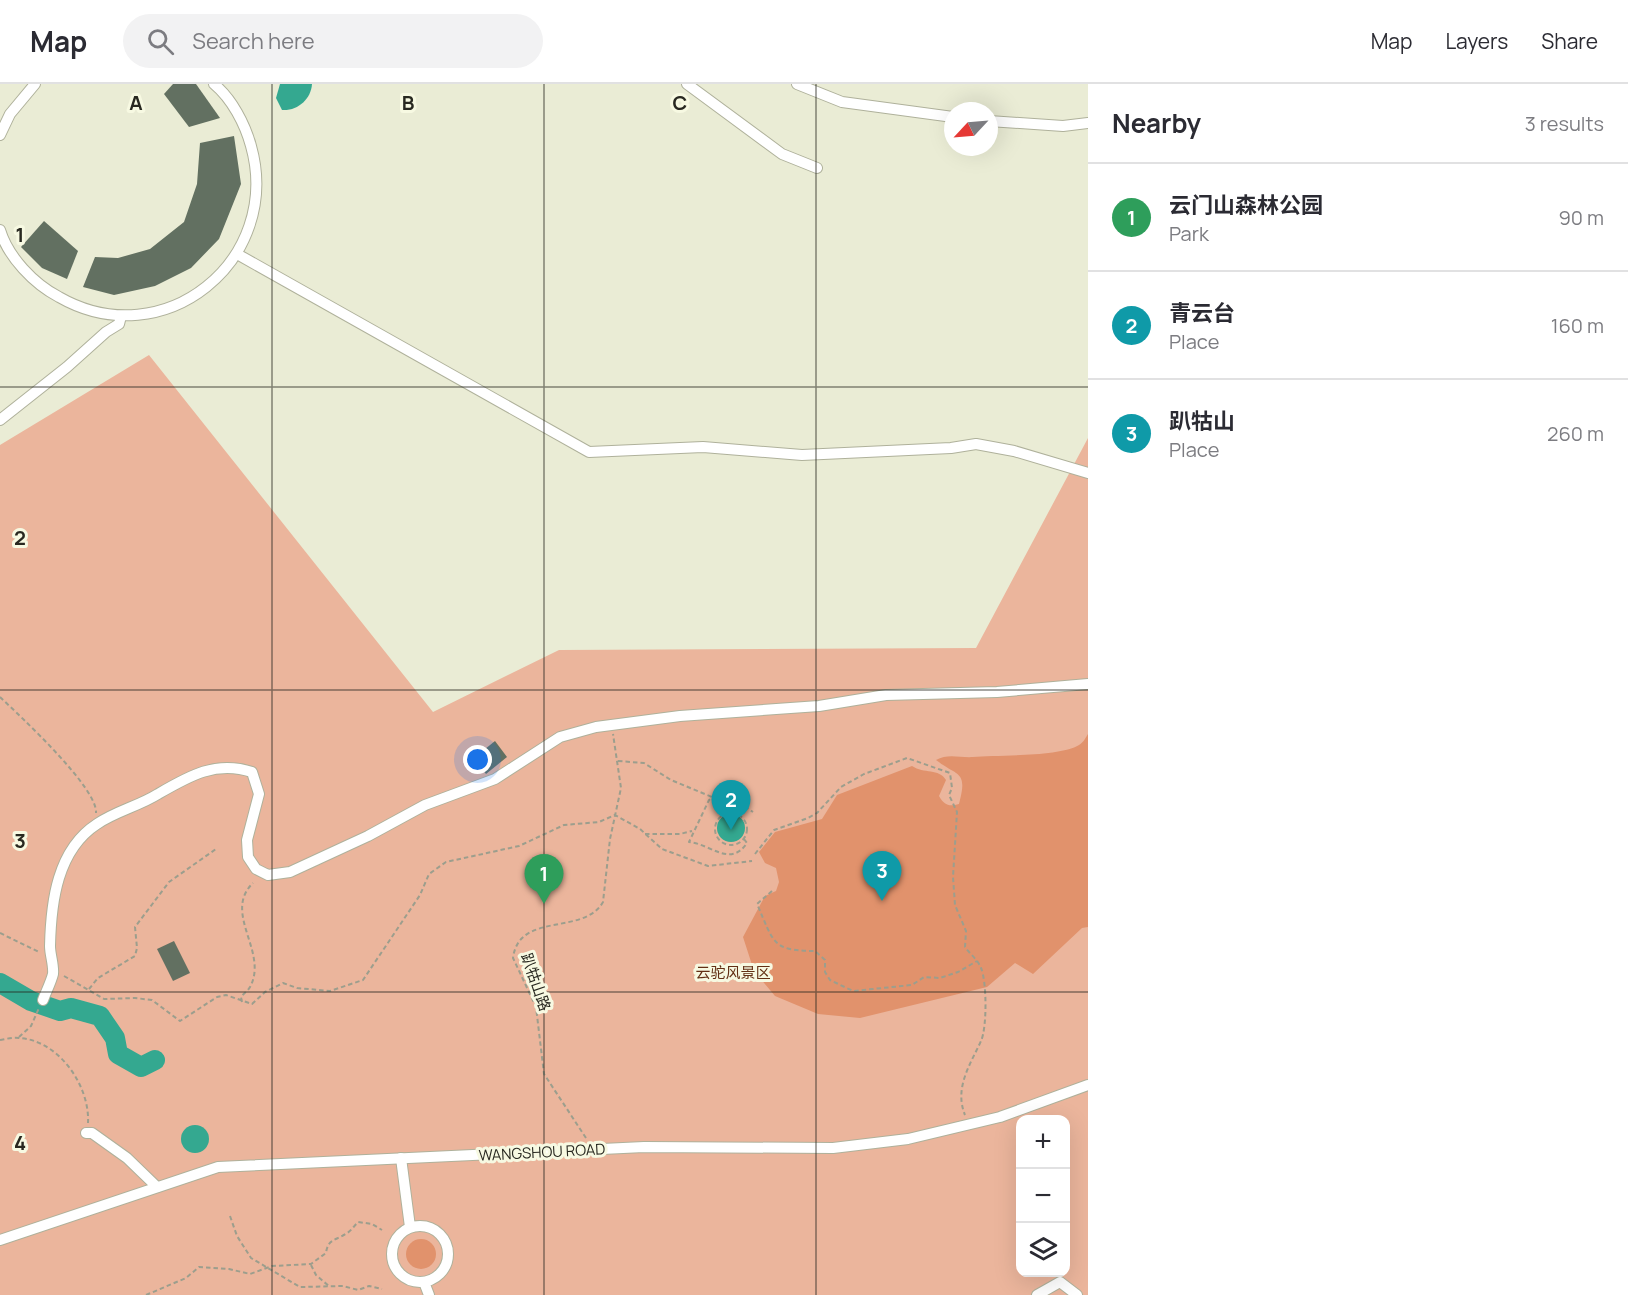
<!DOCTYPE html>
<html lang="en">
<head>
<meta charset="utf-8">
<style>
  body { margin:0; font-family:Manrope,"Noto Sans SC",sans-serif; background:#f2f2f3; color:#2b2b33 }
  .controls { position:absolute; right:18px; bottom:18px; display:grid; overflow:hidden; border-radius:12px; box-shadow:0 6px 24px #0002 }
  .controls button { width:54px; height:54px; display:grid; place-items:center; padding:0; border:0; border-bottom:2px solid #e1e1e2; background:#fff; color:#2b2b33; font:30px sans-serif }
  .compass { position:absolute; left:944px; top:18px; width:54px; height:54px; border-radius:50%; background:#fff; box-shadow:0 6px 24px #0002; rotate:244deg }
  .you { position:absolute; left:478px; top:676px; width:21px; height:21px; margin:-15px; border:4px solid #fff; border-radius:50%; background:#1a73e8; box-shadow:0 0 0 9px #1a73e833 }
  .badge { display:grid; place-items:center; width:39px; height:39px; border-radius:50%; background:#5666dd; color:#fff; font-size:20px; font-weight:700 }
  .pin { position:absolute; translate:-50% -50px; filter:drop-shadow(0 2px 3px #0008) }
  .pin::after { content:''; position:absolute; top:32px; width:21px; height:18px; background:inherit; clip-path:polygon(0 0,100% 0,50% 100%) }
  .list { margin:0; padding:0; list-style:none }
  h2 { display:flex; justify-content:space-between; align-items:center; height:78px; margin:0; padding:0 24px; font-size:26px }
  h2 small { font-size:20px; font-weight:400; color:#7c7c81 }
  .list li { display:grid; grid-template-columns:39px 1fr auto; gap:18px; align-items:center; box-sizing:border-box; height:108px; padding:0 24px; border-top:2px solid #e1e1e2 }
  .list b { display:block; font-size:22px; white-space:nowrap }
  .list p { margin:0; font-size:20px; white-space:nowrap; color:#7c7c81 }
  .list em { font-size:20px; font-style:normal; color:#7c7c81 }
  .icon { flex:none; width:33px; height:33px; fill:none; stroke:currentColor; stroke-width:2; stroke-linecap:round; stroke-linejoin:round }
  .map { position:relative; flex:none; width:1088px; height:1211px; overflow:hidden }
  header { display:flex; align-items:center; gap:36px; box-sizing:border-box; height:84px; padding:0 30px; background:#fff; border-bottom:2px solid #e1e1e2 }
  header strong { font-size:28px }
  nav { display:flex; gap:33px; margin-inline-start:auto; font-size:21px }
  .search { width:420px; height:54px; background:#f2f2f3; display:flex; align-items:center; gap:15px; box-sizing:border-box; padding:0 21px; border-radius:33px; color:#7c7c81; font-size:22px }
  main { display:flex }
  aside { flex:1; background:#fff }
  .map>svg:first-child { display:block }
</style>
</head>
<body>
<header>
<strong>Map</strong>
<div class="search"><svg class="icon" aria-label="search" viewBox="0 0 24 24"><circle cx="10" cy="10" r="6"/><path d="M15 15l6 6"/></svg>Search here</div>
<nav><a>Map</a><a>Layers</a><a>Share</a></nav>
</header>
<main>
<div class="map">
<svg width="1088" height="1211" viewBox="0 0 1088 1211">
  <rect width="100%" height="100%" fill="#eaecd5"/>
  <path fill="#ebb59c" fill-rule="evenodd" d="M149,271L433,628L559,566L976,564L1088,354V1211H0V361ZM1020,1036H1066V1188H1020Z"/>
  <g fill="#e1926c">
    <path d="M1088,650V843L1082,844L1033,890L1015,879L987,903L860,934L818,930L775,912L754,887L743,853L765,812L776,807L779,798L776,784L765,779L759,768L775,748L822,735L837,711L912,682C924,690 939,684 946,696L939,712C944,721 949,723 959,720C968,686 958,693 936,676C948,669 960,674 973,673C996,671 1060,673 1079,661C1083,659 1086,653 1088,650Z"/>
    <circle cx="421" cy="1170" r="15"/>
  </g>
  <g fill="#34a890">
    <path d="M280,0H312C311,15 298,27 282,26L276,14Z"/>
    <circle cx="731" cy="744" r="14"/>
    <circle cx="195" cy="1055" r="14"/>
  </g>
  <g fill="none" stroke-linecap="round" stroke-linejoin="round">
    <polyline stroke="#34a890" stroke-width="20" points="0,899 31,917 60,927 71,924 100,932 115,954 118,970 141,983 155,976"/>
  </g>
  <g fill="#627061">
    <polygon points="173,0 196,0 220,34 189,43 164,10"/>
    <polygon points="234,52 241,100 219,155 191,184 155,202 114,211 83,203 95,173 118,174 150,165 184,138 197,100 200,59"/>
    <polygon points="44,137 78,167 67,195 42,184 21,163"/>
    <polygon points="495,657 507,673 486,690 474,674"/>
    <polygon points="174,857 190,889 173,897 157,865"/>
  </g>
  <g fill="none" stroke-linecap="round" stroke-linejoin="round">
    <defs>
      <g id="minor">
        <polyline points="687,0 782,70 817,84"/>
        <polyline points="797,0 842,18 953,33"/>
        <polyline points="989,37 1063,42 1088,39"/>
        <polyline points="0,51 10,30 35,0"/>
        <path d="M0,146C8,173 34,200 59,213C164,273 283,176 251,62C245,40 232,15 214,0"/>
        <polyline points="237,170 589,368 703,363 802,371 951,364 976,360 1014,367 1088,389"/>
        <polyline points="0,336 67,283 106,248 119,240 121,232"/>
        <path d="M43,916C46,908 51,898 53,890C54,881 50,871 50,862C51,818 57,766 97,740C116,727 139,722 158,710C189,692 216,676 252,688L259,710L247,756L248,773L256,785L268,791L290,788L368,752L425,721L495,695L560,653L596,643L680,632L819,622L886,611L997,608L1088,600"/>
        <polyline points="86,1049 92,1049 127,1074 157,1103"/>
        <polyline points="401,1074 410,1143"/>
        <circle cx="420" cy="1170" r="28"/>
        <polyline points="0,1156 218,1083 644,1063 833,1064 908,1055 1000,1033 1088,1001"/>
        <polyline points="424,1198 429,1211"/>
        <polyline points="1037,1211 1060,1198 1077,1211"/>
      </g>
    </defs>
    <use href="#minor" stroke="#afb19b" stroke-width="12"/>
    <g stroke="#9c9e8d" stroke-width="2" stroke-dasharray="4.5 3" stroke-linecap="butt">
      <path d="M0,613C20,632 98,704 96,729"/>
      <polyline points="618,677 644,679 671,696 712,713"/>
      <polyline points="731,728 730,725 735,722 736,715"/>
      <circle cx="731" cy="745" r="16"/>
      <polyline points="645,750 680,750 692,747"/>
      <path d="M744,755L747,759C730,784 711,760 689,758L709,716L718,709L728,711L753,728"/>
      <path d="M755,770L774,746L808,734L817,729L841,703L864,690L907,674L950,689L952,704L949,711L957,728L953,793L955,821L966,847L965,863C970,870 978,876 981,884C987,898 987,944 981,957C970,981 954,1004 965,1031"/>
      <path d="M772,807L757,820C774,858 771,867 815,867L825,876V888L830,896L853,907L912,901L924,893L940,894L958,888L977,877"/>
      <polyline points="0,849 39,868"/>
      <polyline points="64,892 104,915 135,914 152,916 180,937 217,913 226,911 252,920 265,908 283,899 297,904 330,907 363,896 420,811 429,790 446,778 519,762 564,741 599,738 615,731 640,745 662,765 708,782 752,777"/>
      <polyline points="89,905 98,894 135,872 137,864 135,843 169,798 216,765"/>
      <path d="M242,918L241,913C244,909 248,907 250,903C269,868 222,829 253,799"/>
      <polyline points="19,953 31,942 39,924"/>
      <path d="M0,956C6,955 13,953 19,954C58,956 90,1001 88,1039"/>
      <path d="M586,1054L544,990L536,923L513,874C519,827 584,852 603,818L610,755L621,704L613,650"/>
      <polyline points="230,1132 237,1152 251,1174 300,1203 343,1202 358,1206 369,1202 382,1205"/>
      <polyline points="311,1181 316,1191 330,1203"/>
      <path d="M146,1211L186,1194L199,1183L229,1185L250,1190L272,1182L311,1180L326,1169C328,1154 336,1157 347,1149C351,1147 354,1142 358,1138L372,1140L382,1146"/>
    </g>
    <use href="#minor" stroke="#fff" stroke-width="10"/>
  </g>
  <path fill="none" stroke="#282820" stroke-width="1.5" stroke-opacity="0.55" d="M272,0V1211M544,0V1211M816,0V1211M0,303H1088M0,606H1088M0,908H1088"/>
  <g text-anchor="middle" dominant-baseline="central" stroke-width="6" stroke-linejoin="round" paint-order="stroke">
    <g font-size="15" fill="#622f14" stroke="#f7f9e2">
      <text x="733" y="888">云驼风景区</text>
    </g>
    <g font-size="15" fill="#282820" stroke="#f7f9e2">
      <text transform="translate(536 898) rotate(71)">趴牯山路</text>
      <text transform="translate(542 1068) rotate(-3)">WANGSHOU ROAD</text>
    </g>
  </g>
  <g font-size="20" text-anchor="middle" font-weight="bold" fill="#282820" stroke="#f7f9e2" stroke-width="6" stroke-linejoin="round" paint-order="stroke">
    <text x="136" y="26">A</text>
    <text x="408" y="26">B</text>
    <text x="680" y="26">C</text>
    <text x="20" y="158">1</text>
    <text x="20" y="461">2</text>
    <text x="20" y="764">3</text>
    <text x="20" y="1066">4</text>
  </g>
</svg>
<div class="controls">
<button>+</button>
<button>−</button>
<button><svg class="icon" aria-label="layers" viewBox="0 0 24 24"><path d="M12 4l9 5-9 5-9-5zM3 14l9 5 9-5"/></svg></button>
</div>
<svg class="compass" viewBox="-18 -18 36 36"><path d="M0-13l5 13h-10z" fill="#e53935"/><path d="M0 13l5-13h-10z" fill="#7c7c81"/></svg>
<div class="you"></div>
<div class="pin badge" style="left:544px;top:820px;background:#2e9e5b">1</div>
<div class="pin badge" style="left:731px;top:746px;background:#0f9aa8">2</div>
<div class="pin badge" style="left:882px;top:817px;background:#0f9aa8">3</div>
</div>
<aside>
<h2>Nearby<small>3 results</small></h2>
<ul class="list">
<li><span class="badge" style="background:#2e9e5b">1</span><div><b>云门山森林公园</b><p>Park</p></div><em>90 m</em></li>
<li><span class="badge" style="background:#0f9aa8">2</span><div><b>青云台</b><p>Place</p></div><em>160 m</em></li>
<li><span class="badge" style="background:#0f9aa8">3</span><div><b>趴牯山</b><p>Place</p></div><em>260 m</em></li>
</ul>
</aside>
</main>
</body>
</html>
